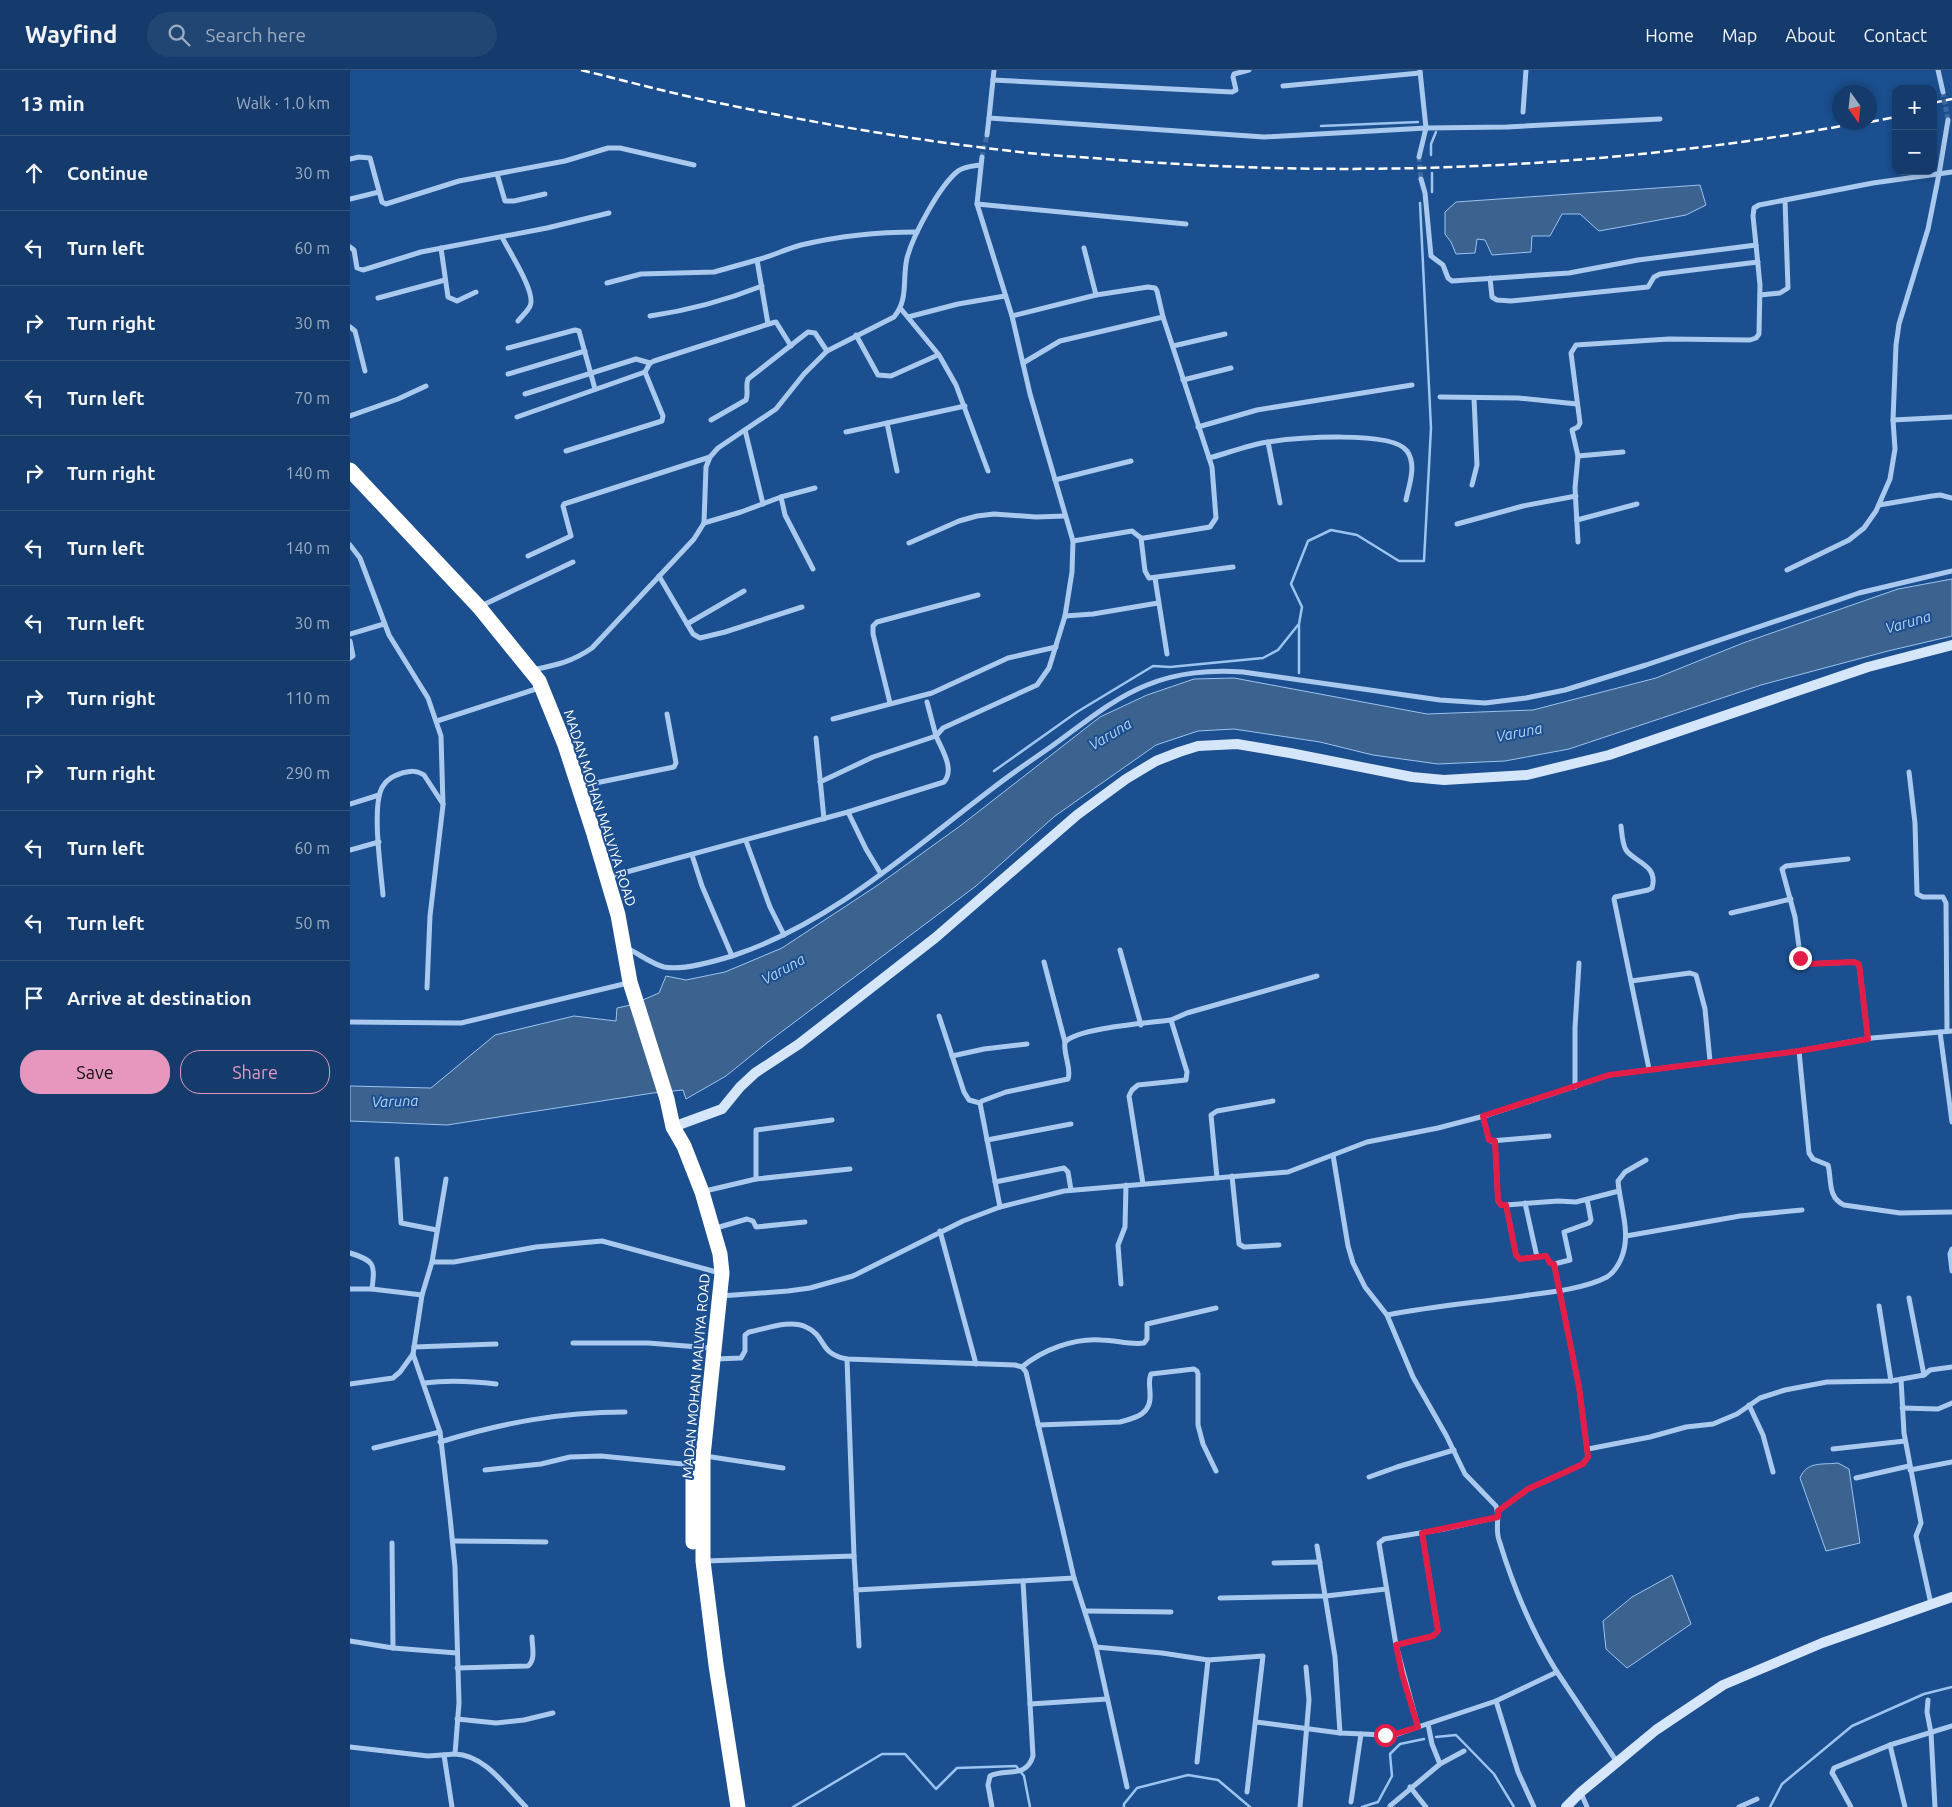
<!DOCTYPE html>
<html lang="en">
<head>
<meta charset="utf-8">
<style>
  body { margin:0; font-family:Ubuntu,sans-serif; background:#214673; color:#f1f3f6 }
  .controls { position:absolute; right:15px; top:15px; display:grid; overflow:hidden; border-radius:10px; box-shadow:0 2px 8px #0003 }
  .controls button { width:45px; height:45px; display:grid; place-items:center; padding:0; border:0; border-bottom:1px solid #33557e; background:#143b6b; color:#f1f3f6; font:25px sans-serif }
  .compass { position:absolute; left:1482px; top:15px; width:45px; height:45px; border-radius:50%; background:#143b6b; box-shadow:0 2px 8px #0003; rotate:165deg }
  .stop { position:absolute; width:15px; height:15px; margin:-11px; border:4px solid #e11d48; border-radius:50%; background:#fff }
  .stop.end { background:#e11d48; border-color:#fff; box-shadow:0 1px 5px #0008 }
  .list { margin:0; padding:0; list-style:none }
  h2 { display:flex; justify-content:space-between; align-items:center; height:65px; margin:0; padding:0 20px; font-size:21px }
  h2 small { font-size:16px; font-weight:400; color:#9dadc1 }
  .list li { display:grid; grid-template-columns:32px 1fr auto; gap:15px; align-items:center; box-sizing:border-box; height:75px; padding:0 20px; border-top:1px solid #33557e }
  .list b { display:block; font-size:19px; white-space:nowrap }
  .list em { font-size:16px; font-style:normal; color:#9dadc1 }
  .actions { display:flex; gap:10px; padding:15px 20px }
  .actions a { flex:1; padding:11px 0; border:1px solid #e797bd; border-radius:20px; text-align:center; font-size:18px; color:#e797bd }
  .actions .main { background:#e797bd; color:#111 }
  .icon { flex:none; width:28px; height:28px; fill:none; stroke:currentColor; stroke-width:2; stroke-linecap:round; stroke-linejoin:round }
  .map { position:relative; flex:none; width:1602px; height:1737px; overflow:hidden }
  header { display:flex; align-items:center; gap:30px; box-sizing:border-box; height:70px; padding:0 25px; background:#143b6b; border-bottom:1px solid #33557e }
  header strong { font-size:24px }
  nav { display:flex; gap:28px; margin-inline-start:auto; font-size:18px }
  .search { width:350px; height:45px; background:#214673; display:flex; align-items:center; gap:12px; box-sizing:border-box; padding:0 18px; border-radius:28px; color:#9dadc1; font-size:19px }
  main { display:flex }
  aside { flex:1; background:#143b6b }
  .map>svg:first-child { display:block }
</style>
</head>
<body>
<header>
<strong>Wayfind</strong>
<div class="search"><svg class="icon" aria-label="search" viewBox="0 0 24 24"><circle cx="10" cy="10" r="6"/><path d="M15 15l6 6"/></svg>Search here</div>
<nav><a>Home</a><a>Map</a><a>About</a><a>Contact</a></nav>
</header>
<main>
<aside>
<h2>13 min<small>Walk · 1.0 km</small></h2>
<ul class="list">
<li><svg class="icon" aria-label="ahead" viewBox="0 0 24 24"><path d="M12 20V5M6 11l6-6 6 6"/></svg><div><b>Continue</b></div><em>30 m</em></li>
<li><svg class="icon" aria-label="left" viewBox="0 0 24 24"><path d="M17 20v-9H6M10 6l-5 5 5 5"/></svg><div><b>Turn left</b></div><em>60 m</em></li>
<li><svg class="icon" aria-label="right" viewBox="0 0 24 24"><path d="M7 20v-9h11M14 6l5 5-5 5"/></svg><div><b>Turn right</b></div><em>30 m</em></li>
<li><svg class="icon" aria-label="left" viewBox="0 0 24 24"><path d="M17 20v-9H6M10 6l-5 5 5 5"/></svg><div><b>Turn left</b></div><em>70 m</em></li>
<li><svg class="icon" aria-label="right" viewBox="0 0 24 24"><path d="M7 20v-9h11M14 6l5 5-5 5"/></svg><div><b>Turn right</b></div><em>140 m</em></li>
<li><svg class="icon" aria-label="left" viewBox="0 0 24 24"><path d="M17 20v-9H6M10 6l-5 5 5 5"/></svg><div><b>Turn left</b></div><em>140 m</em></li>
<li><svg class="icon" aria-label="left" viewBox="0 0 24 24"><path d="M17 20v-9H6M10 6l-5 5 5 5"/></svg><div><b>Turn left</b></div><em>30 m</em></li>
<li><svg class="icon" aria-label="right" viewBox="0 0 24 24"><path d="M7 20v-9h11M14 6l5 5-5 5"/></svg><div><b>Turn right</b></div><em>110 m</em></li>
<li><svg class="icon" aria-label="right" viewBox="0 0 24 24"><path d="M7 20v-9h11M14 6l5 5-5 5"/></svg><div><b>Turn right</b></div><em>290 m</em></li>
<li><svg class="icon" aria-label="left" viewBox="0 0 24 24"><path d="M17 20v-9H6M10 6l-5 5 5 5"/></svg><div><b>Turn left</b></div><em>60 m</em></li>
<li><svg class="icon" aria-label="left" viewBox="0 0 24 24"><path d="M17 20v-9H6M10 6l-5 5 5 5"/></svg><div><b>Turn left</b></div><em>50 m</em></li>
<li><svg class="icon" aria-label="arrive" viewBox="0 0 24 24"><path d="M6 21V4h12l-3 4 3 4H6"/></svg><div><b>Arrive at destination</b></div></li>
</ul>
<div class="actions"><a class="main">Save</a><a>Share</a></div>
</aside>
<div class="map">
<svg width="1602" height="1737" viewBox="0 0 1602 1737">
  <rect width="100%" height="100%" fill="#1b4f8f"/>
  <g fill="#3c6290" stroke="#9cc4f0">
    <polygon points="1350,115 1356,135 1336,145 1249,161 1230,144 1212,144 1200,166 1182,166 1181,182 1142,185 1135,170 1127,169 1125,183 1106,184 1101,172 1095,164 1095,142 1106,132"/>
    <polygon points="1602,509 1602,566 1538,581 1411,615 1219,679 1155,691 1088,694 1023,685 970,672 884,659 848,661 806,675 705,746 626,816 418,972 376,1006 336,1029 333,1020 303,1023 97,1055 0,1051 0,1016 81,1018 145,965 224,946 266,951 267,938 281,935 309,923 316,906 336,910 375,902 432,878 528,815 610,756 750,647 797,625 844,609 884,608 1077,644 1183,640 1306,608 1393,573 1548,519"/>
    <path d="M1488,1393L1499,1399L1510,1473L1476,1481L1450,1408C1457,1391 1471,1395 1488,1393Z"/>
    <polygon points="1322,1505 1341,1554 1277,1598 1256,1579 1253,1551 1282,1527"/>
  </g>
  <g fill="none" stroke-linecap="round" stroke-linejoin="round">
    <g stroke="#9cc4f0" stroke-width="2.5">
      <polyline points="971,56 1068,52"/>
      <polyline points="1081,85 1081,74 1086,62"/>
      <polyline points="1082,103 1082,122"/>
      <polyline points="949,603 949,554 952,537 941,514 958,471 981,460 1007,465 1049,491 1074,491 1081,358 1070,133"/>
      <polyline points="644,701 727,642 803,596 820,597 913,588 928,580 948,555"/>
      <polyline points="1086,1667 1106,1665 1144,1704 1164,1737"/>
      <polyline points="443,1737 532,1684 555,1684 586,1719 607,1698 666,1696 674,1706 680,1737"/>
      <polyline points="774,1737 774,1734 787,1718 838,1705 868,1710 900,1737"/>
      <polyline points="1012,1737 1028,1732 1042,1706 1040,1684 1050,1674 1074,1669"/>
      <polyline points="1420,1737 1432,1714 1502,1656 1574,1624 1602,1617"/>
    </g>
    <g stroke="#3d69a0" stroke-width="5" stroke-dasharray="5 2.5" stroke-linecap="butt">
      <polyline points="1593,22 1598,50"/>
      <polyline points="632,87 637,65"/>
      <polyline points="1069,87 1071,109"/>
    </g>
    <g stroke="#a9c9ee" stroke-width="5">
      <polyline points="644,0 639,48 914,67 1076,58 1157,57 1310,49"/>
      <polyline points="1588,0 1593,22"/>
      <polyline points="643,10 882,22 886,20 883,7 884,4 899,0"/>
      <polyline points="933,16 1070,3"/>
      <polyline points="1173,42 1176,0"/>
      <polyline points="637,65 639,48"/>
      <polyline points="1069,87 1076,58 1070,1"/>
      <polyline points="0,89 9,87 20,88 32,132 36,134 109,111 215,91 258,78 270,78 344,95"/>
      <polyline points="147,104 155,131 164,131 195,124"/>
      <polyline points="1071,109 1075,123 1081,186 1093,195 1098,208 1102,211 1219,203 1288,190 1406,175 1403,146 1404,138 1409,135 1523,113 1602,102"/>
      <polyline points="0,129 29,122"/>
      <polyline points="627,134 836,154"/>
      <path d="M152,167C158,180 187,223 180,236C178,241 172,246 168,251"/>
      <polyline points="0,177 4,180 7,198 13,200 71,182 197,158 259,143"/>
      <polyline points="91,178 98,227 107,231 126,222"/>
      <path d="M407,190C422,186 436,179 451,175C489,166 528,162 567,162"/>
      <polyline points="1140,208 1142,227 1147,230 1161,231 1298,217 1304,207 1310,204 1408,192"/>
      <polyline points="257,213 291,204 364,202 407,190 418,254"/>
      <polyline points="746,225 798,217 805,218 807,221 813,247"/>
      <polyline points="1410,225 1430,223 1438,218 1435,130"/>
      <polyline points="28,228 95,210"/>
      <polyline points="551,239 589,285 606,315 638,401"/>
      <path d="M300,246C341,240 374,231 412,216"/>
      <polyline points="662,246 746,225 734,178"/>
      <polyline points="558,247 608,234 655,226"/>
      <polyline points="0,257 5,261 15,301"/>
      <polyline points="506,265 528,305 541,306 588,285"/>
      <polyline points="823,276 875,264"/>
      <polyline points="158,278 225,260 229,261 245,319"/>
      <polyline points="673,293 710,271 813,247 862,397 866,448 860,457 794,468 791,468 782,461 723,471"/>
      <polyline points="158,304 235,281"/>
      <polyline points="833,310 881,298"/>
      <polyline points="175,324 286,289 300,293"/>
      <polyline points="1090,327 1168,328 1227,334"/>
      <polyline points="0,346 48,329 76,316"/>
      <polyline points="167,347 295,302 300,293 304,291 422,253 426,252 441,276"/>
      <path d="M361,350L396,330C399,322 395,317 398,309L458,262L465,263L477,281"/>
      <polyline points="1543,350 1602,347"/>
      <polyline points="537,353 547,401"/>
      <polyline points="848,357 907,340 1062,315"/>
      <polyline points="395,360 413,434"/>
      <polyline points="496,362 615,336"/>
      <polyline points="918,372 930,433"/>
      <polyline points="216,381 312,351 313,346 295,302"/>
      <polyline points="1228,386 1273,382"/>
      <path d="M859,388C878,383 898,375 918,372C944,368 1042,360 1057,381C1067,395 1059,415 1056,430"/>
      <polyline points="705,410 781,391"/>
      <polyline points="1122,415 1127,395 1124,328"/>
      <polyline points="431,427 435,445 463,499"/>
      <polyline points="1529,435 1582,426 1590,425 1602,428"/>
      <polyline points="1227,450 1287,434"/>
      <polyline points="354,453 391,442 431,427 465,418"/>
      <polyline points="1107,454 1173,436 1226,426"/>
      <polyline points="791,468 795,501 799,508 883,497"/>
      <polyline points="1228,472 1225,418 1228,386 1222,360 1228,357 1230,353 1221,283 1226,275 1319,269 1400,270 1406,268 1409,264 1410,215 1406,175"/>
      <polyline points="559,473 609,451 627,446 644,444 686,447 715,446"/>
      <polyline points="0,475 10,488 39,565 78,628 91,666 93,735 80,846 77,918"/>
      <polyline points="178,486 221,466 213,436 214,434 360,387"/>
      <polyline points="1437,500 1499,470 1514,458 1526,441 1540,409 1545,379 1543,350 1546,275 1549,254 1578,159 1589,104 1598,50"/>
      <polyline points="309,506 343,564 350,568 375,562 452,537"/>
      <polyline points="805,508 817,584"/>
      <polyline points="131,536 223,492"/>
      <polyline points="715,546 743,544 808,533"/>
      <polyline points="337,554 394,521"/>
      <polyline points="0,564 34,554"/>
      <polyline points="0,571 3,586 0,588"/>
      <path d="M182,600C206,595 222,592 242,578L344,469L354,453L356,397L360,387L368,378L426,339L454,304L477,281L544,247C559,229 552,209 557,188C563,165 590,115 608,101C615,96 622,96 630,95"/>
      <polyline points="540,633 523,564 523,556 527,552 628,525"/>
      <polyline points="483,649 582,623 658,588 706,577"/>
      <polyline points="87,651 189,618"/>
      <polyline points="466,668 474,749"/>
      <polyline points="1559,702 1565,753 1567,824 1573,827 1593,827 1596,833 1597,961"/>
      <polyline points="470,712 523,687 586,666 577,632"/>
      <polyline points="231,716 324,697 326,693 317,644"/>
      <polyline points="0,734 29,725"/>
      <polyline points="498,742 516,779 531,804"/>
      <path d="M1271,756C1272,763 1272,773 1276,780C1284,792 1309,795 1302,818L1298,820L1265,827L1264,829L1299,999"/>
      <polyline points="396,771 420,837 434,865"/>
      <polyline points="0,780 29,772"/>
      <polyline points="342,785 352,816 382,886"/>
      <polyline points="1498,789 1436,796 1432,799 1445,847 1451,892 1456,894 1504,892 1509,894 1518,969"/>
      <path d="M258,807L498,742L594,712C605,699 592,680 586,666L593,658L687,615L699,598L715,546L722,502L723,471L680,324L662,246L627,134L632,87"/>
      <path d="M33,825C31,801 21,733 33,716C38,708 44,706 52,703C60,701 67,700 74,705L93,734"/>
      <polyline points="1381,843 1441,829"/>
      <path d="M277,878C289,884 302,894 314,897C333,901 366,891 385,885C483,852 562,779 643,718C662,703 682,690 702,676C733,654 762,629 797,615C829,602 860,600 893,602L1090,630L1135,633L1176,628L1215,620L1296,595L1509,523L1602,501"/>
      <polyline points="770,880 791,955"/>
      <polyline points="694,892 715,972"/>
      <polyline points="1281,911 1340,903 1346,905 1355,939 1360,991"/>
      <polyline points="589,946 614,1022 619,1030 630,1033"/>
      <polyline points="0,952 111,953 278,913"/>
      <polyline points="1590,962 1602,1052"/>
      <path d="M1449,981L1459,1083L1463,1089L1478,1095C1482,1110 1477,1127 1494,1135L1550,1143L1602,1142"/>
      <polyline points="602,986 634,979 677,974"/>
      <polyline points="1225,1017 1225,958 1229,893"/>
      <polyline points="1133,1047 1139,1070 1141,1071 1199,1066"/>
      <polyline points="637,1070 721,1054"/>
      <polyline points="1145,1071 1148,1131 1151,1135 1156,1135"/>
      <path d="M983,1085L998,1176L1003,1193L1015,1217L1037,1245L1063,1307L1096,1365L1115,1404L1146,1436C1150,1447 1145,1459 1149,1470C1163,1516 1182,1562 1207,1602L1146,1631L1168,1702L1184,1737"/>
      <polyline points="47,1089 51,1153 87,1160"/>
      <polyline points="882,1106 889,1174 894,1177 929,1175"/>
      <polyline points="867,1108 861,1045 867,1041 923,1031"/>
      <path d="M96,1109L82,1192L72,1225L63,1284L90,1362L100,1447L105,1497L109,1633L105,1684C135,1685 156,1717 176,1737"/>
      <polyline points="406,1109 406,1060 482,1050"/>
      <polyline points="645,1112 714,1098 718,1102 721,1120"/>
      <polyline points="793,1114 779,1026 782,1020 788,1015 836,1010 837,1002 821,950 837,943 967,906"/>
      <polyline points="355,1121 406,1109 500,1099"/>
      <polyline points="1237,1129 1241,1150 1239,1153 1214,1162 1220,1190 1204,1194 1200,1193 1196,1186 1170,1189 1166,1185 1156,1135 1208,1131 1226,1132 1269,1121"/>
      <polyline points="1175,1133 1187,1187"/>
      <path d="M650,1137L630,1033L632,1031L656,1022L718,1009C722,998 713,985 715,972C728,958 799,953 821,950"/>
      <polyline points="366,1158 397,1149 403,1151 406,1157 455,1152"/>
      <polyline points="590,1161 626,1294"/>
      <polyline points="1276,1166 1390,1146 1452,1140"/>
      <polyline points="1602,1179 1600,1184 1602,1201"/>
      <path d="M0,1183C25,1191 25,1194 22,1219"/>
      <polyline points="82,1192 104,1192 186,1177 252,1171 370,1203"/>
      <polyline points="771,1214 768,1175 775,1157 776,1115"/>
      <polyline points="0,1219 22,1219 72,1225"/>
      <polyline points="371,1226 438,1221 460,1218 503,1206 613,1151 650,1137 714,1121 938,1102 1017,1072 1088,1058 1138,1045 1259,1005 1449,981 1522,968 1602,961"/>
      <polyline points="1559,1228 1574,1305"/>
      <polyline points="1529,1236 1541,1311"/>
      <path d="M1037,1245C1084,1236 1132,1232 1179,1225C1203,1222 1236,1218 1257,1207C1263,1203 1268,1196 1271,1189C1282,1164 1270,1137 1268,1111L1275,1102L1296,1090"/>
      <polyline points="223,1273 298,1273 361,1278"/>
      <polyline points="64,1277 146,1274"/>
      <path d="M366,1289L391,1288L395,1281V1265L399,1262C416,1259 440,1249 456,1257C477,1266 468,1284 497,1289L665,1295L672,1297L676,1302L724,1508L746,1577L777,1717"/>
      <polyline points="497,1289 504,1486"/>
      <path d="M672,1297C692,1280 724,1268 751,1270C766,1270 779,1275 794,1273L797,1269V1254L866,1238"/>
      <polyline points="1551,1309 1554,1363 1571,1453 1566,1466 1581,1534"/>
      <path d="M74,1313C98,1310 121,1311 146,1314"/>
      <polyline points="0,1314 43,1308 50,1302 63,1284"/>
      <polyline points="1399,1335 1413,1365 1423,1402"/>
      <polyline points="1552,1338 1588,1339 1602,1333"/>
      <path d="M688,1355L770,1352C786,1348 802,1344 800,1323C800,1316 798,1311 801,1304L844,1299L847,1301L848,1304V1355L853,1374L866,1401"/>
      <path d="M90,1372C152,1353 210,1342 275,1342"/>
      <polyline points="24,1378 90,1362"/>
      <polyline points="1238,1379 1300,1367 1336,1357 1363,1354 1387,1344 1410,1328 1435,1320 1477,1312 1541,1311 1574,1305 1580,1300 1602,1297"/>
      <polyline points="1483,1379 1555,1371"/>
      <polyline points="355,1386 433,1398"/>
      <polyline points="135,1400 191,1394 220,1387 251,1386 343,1395"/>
      <polyline points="1560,1400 1602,1392"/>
      <polyline points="1019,1407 1047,1397 1104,1380"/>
      <polyline points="1506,1408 1559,1396"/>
      <polyline points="1148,1441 1178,1419 1233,1394 1238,1387 1229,1317 1204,1194"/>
      <polyline points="103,1471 196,1472"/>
      <polyline points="42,1473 43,1578"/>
      <polyline points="967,1476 985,1587 990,1663"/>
      <polyline points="355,1491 504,1486 506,1520 724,1508"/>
      <polyline points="924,1493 970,1492"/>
      <polyline points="506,1520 509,1576"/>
      <polyline points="870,1528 976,1526 1036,1519"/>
      <polyline points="735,1541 821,1542"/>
      <polyline points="0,1571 43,1578 107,1583"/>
      <polyline points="1046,1575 1083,1566 1088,1561 1072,1463"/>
      <polyline points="746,1577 812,1583 858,1590 913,1586 897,1722"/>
      <path d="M107,1598L178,1596C186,1590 182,1576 182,1567"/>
      <polyline points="1207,1602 1267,1692"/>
      <polyline points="1578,1630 1577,1642 1581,1663 1585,1737"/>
      <polyline points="1146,1631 1068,1657 1046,1575 1029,1473 1034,1469 1094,1459 1148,1447"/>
      <polyline points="680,1634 757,1629"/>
      <polyline points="107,1649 146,1653 174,1650 203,1643"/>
      <polyline points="906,1652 990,1663 1035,1665 1045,1665 1068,1657"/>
      <polyline points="1078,1654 1082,1674 1090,1694"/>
      <polyline points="1540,1675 1555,1737"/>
      <polyline points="0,1677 78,1686 105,1684"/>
      <polyline points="94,1685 102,1737"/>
      <polyline points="847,1692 858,1590"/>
      <polyline points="1060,1717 1076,1737"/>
      <polyline points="1231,1723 1237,1737"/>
      <polyline points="1001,1732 1011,1664"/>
      <polyline points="1040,1736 1090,1694 1114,1681"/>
      <path d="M642,1737L638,1715L640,1706C656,1698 676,1709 683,1686L673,1511"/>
      <polyline points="950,1737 959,1630 956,1597"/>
      <polyline points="1389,1737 1407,1729"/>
      <polyline points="1501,1737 1484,1706 1482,1703 1484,1698 1540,1675 1602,1656"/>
    </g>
    <g stroke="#d6e6fa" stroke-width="10">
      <polyline points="323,1057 372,1039 390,1017 405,1003 449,974 585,868 727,745 776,709 806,691 829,682 848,676 887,674 940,683 1062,707 1094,710 1177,705 1259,685 1518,597 1602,575"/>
      <polyline points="1216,1737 1231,1722 1306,1660 1373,1615 1472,1573 1602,1527"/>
    </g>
    <g stroke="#fff" stroke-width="15">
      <polyline points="0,400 129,537 189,611 215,675 244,764 268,845 280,912 317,1029 323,1057 334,1076 352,1122 370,1184 372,1203 353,1386 353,1491 366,1595 388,1737"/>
      <polyline points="343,1472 343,1398"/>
    </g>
    <g stroke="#fff" stroke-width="2.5" stroke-dasharray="9 4" stroke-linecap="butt">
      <path d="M231,0C276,11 320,23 364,32C460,52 556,69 653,80C683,84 713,86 744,88C1000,110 1261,99 1514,52"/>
      <polyline points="1583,33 1602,29"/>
      <polyline points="1520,52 1546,47"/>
    </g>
  </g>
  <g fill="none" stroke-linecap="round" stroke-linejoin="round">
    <polyline stroke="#e11d48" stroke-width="6" points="1035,1665 1045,1664 1068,1657 1052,1604 1046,1575 1083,1566 1088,1561 1072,1463 1148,1447 1148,1441 1178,1419 1233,1394 1238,1387 1229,1317 1204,1194 1200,1193 1196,1186 1170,1189 1166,1185 1156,1135 1151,1135 1148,1130 1145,1071 1139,1070 1133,1046 1259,1005 1449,981 1518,969 1509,894 1504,892 1456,894 1451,892 1450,888"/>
  </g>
  <g text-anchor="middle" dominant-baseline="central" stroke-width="4" stroke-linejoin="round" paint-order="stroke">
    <g font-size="14" fill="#fff" stroke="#1b4f8f">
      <text transform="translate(250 738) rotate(72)">MADAN MOHAN MALVIYA ROAD</text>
      <text transform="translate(346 1306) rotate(-85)">MADAN MOHAN MALVIYA ROAD</text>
    </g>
    <g font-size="15" font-style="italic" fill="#b5d3f5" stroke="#1b4f8f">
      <text transform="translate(1558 552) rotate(-16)">Varuna</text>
      <text transform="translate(1169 662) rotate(-11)">Varuna</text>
      <text transform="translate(760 664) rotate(-31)">Varuna</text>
      <text transform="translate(433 899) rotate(-29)">Varuna</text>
      <text transform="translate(45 1031) rotate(-2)">Varuna</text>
    </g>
  </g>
</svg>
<div class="controls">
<button>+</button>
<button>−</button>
</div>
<svg class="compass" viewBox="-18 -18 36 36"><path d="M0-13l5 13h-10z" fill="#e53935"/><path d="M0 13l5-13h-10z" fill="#9dadc1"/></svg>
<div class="stop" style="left:1035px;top:1665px"></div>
<div class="stop end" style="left:1450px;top:888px"></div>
</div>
</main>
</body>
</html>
